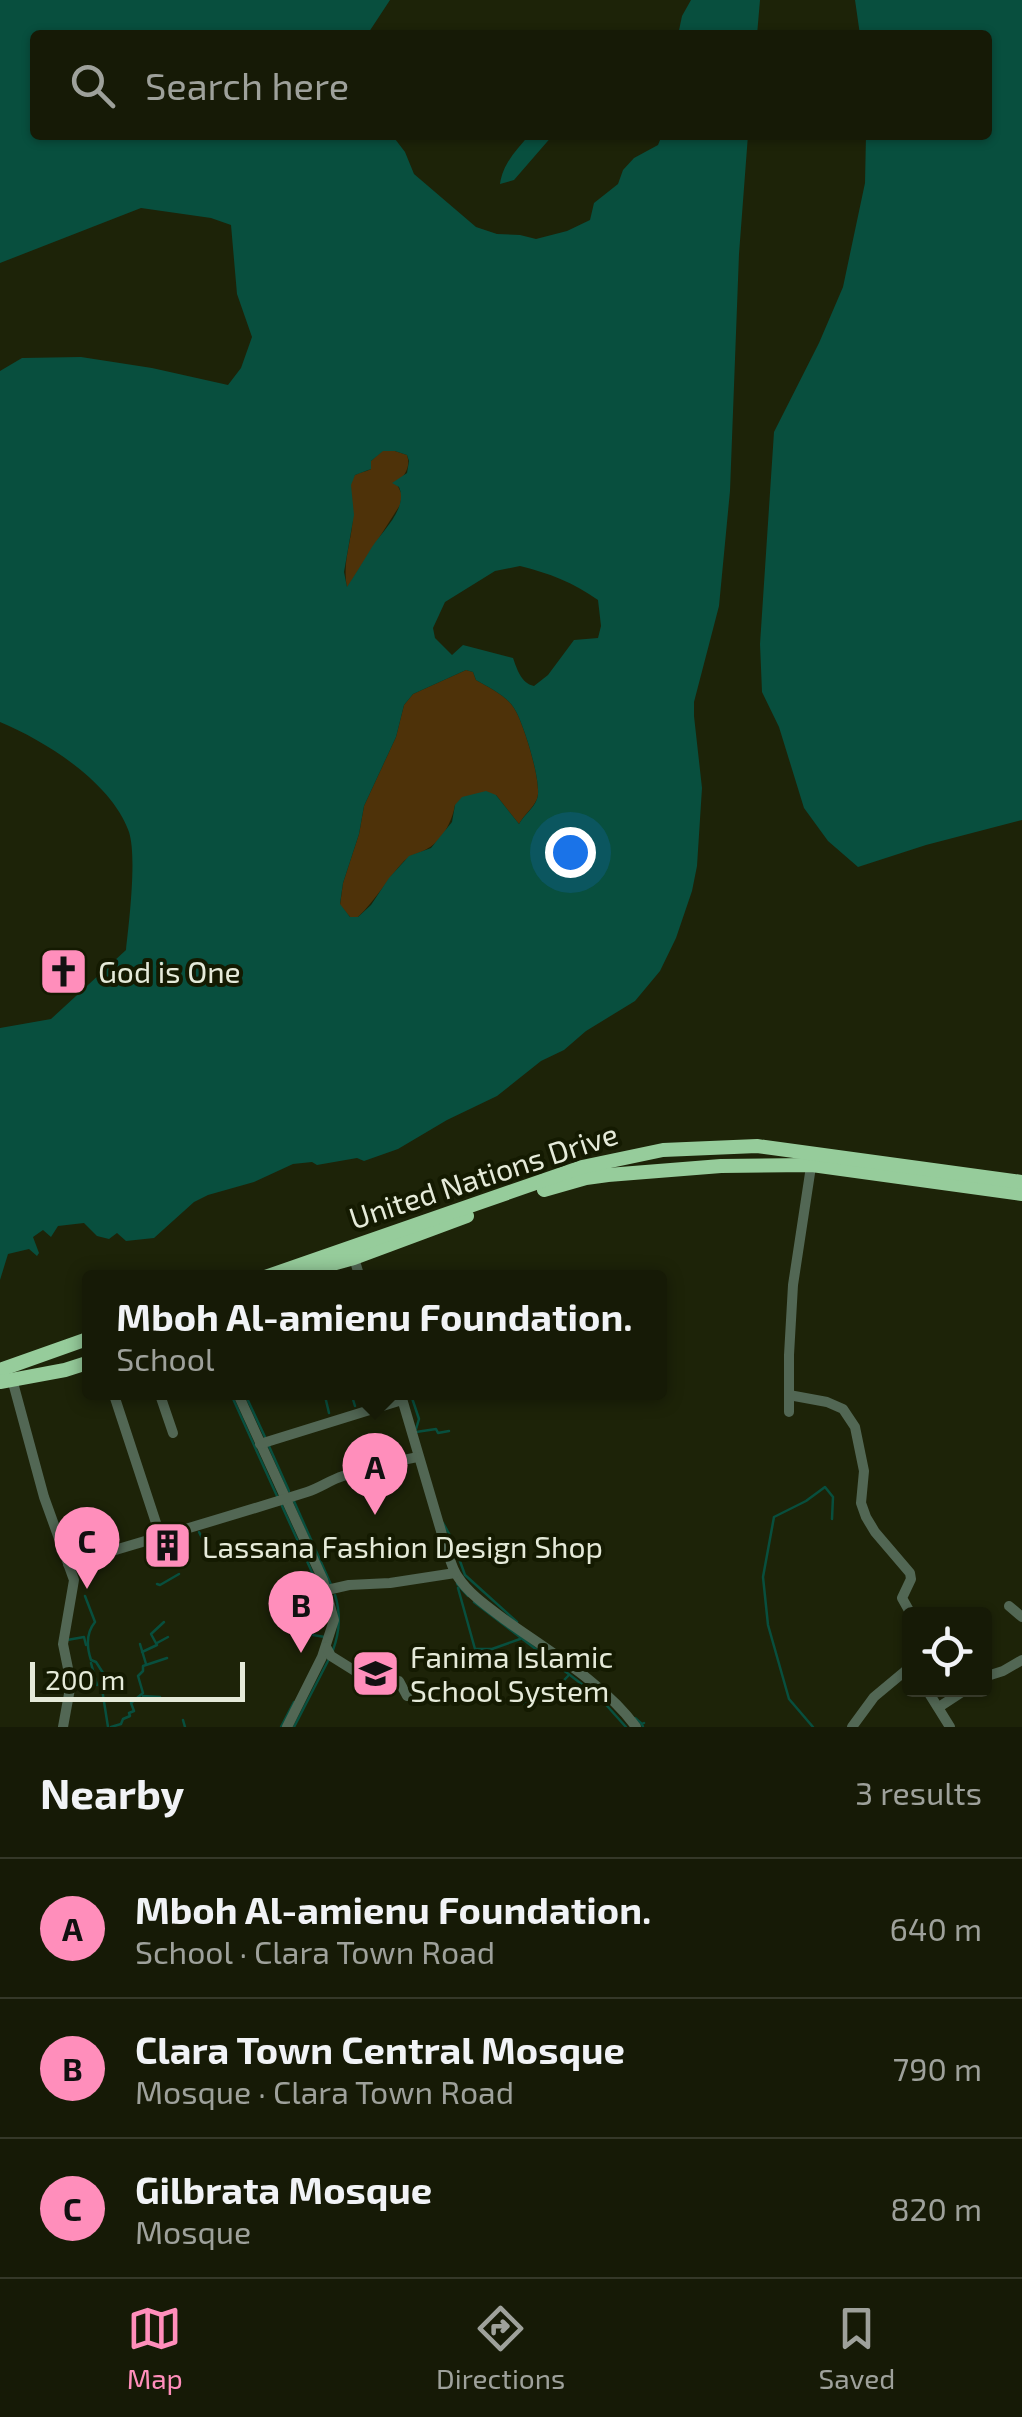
<!DOCTYPE html>
<html lang="en">
<head>
<meta charset="utf-8">
<style>
  body { margin:0; font-family:"Exo 2",sans-serif; background:#232714; color:#f1f3f6 }
  .controls { position:absolute; right:30px; bottom:30px; display:grid; overflow:hidden; border-radius:10px; box-shadow:0 2px 8px #0004 }
  .controls button { width:90px; height:90px; display:grid; place-items:center; padding:0; border:0; border-bottom:2px solid #353828; background:#161a06; color:#f1f3f6; font:50px sans-serif }
  .scale { position:absolute; left:30px; bottom:25px; width:215px; box-sizing:border-box; padding-left:10px; border:5px solid #e5ead9; border-top:0; font-size:28px; line-height:35px; white-space:nowrap; color:#e5ead9; -webkit-text-stroke:8px #141a01; paint-order:stroke }
  .you { position:absolute; left:570px; top:852px; width:35px; height:35px; margin:-25px; border:8px solid #fff; border-radius:50%; background:#1a73e8; box-shadow:0 0 0 15px #1a73e833 }
  .badge { display:grid; place-items:center; width:65px; height:65px; border-radius:50%; background:#ff8ebb; color:#111; font-size:32px; font-weight:700 }
  .pin { position:absolute; translate:-50% -82px; filter:drop-shadow(0 2px 5px #0008) }
  .pin::after { content:''; position:absolute; top:52px; width:35px; height:30px; background:inherit; clip-path:polygon(0 0,100% 0,50% 100%) }
  .popup { position:absolute; left:82px; top:1270px; width:585px; height:130px; box-sizing:border-box; display:grid; place-content:center; border-radius:10px; background:#161a06; filter:drop-shadow(0 2px 8px #0005); font-size:32px; white-space:nowrap; color:#9ea19b }
  .popup b { font-size:38px; color:#f1f3f6 }
  .popup::after { content:''; position:absolute; left:50%; top:100%; margin-left:-20px; border:20px solid transparent; border-top-color:#161a06 }
  .list { margin:0; padding:0; list-style:none }
  h2 { display:flex; justify-content:space-between; align-items:center; height:130px; margin:0; padding:0 40px; font-size:42px }
  h2 small { font-size:32px; font-weight:400; color:#9ea19b }
  .list li { display:grid; grid-template-columns:65px 1fr auto; gap:30px; align-items:center; box-sizing:border-box; height:140px; padding:0 40px; border-top:2px solid #353828 }
  .list b { display:block; font-size:38px; white-space:nowrap }
  .list p { margin:0; font-size:32px; white-space:nowrap; color:#9ea19b }
  .list em { font-size:32px; font-style:normal; color:#9ea19b }
  .icon { flex:none; width:55px; height:55px; fill:none; stroke:currentColor; stroke-width:2; stroke-linecap:round; stroke-linejoin:round }
  .map { position:relative; flex:none; width:1022px; height:1727px; overflow:hidden }
  .search { position:absolute; background:#161a06; box-shadow:0 2px 8px #0004; left:30px; right:30px; top:30px; height:110px; display:flex; align-items:center; gap:25px; box-sizing:border-box; padding:0 35px; border-radius:10px; color:#9ea19b; font-size:38px }
  .sheet { height:550px; background:#161a06 }
  nav { display:flex; justify-content:space-around; align-items:center; box-sizing:border-box; height:140px; border-top:2px solid #353828; background:#161a06; font-size:28px; color:#9ea19b }
  nav a { display:grid; justify-items:center; gap:5px }
  nav .on { color:#ff8ebb }
  .map>svg:first-child { display:block }
</style>
</head>
<body>
<div class="map">
<svg width="1022" height="1727" viewBox="0 0 1022 1727">
  <rect width="100%" height="100%" fill="#1d2308"/>
  <g fill="#4e3209">
    <path d="M383,450L395,451L407,455C411,467 405,475 397,484L402,495L400,505L347,588C342,560 352,542 353,515C354,504 345,483 355,475C360,472 366,472 371,469V461Z"/>
    <path d="M466,670L473,672L476,680C488,687 507,696 514,708C523,721 543,785 537,799C533,808 524,815 519,824L496,795L455,805C452,822 442,842 425,850C417,854 411,855 404,861C387,879 376,900 358,917H350L340,905L343,883L359,834L364,806L396,737L404,705L413,694Z"/>
  </g>
  <g fill="#084f3e" fill-rule="evenodd">
    <path d="M0,0H390L367,35H299L261,30L242,35H35V135H392L405,152L414,174L476,227L497,234L520,235L536,239L567,231L590,220L594,203L618,184L623,170L634,158L658,145L662,135H748L739,254L730,491L719,606L694,702V716L702,788L697,866L692,891L676,938L660,971L635,1001L586,1031L564,1050L541,1061L497,1096L447,1120L398,1149L364,1161L357,1158L317,1165L312,1162L293,1164L254,1182L208,1195L194,1202L154,1238L126,1241L117,1233L109,1239L97,1236L84,1223L58,1226L51,1237L43,1230L33,1237L39,1253L37,1256L29,1249L8,1254L0,1280V1028L51,1019L126,950C129,923 137,857 129,832C112,783 46,741 0,722V371L22,358L81,357L152,368L228,385L241,368L252,337L237,294L231,225L211,218L141,208L0,263ZM383,451H395L407,455L409,461L407,473L392,483L399,487C409,510 379,533 369,552C362,563 355,575 347,587L344,572L354,515L351,485L355,475L371,469V461ZM520,566C549,573 574,583 598,600L601,626L598,638L574,640L548,675L534,686C521,683 517,669 513,658L463,645L452,655L435,638L433,628L445,602L495,571ZM466,670L473,672L476,680C488,687 507,696 514,708C523,721 543,785 537,799C534,808 524,815 519,824L496,795L486,791L462,797L455,805L452,822L431,848L409,856L389,878L371,905L358,917H350L340,904L343,883L359,834L364,806L396,737L404,705L413,694Z"/>
    <polygon points="691,0 760,0 757,35 678,35 682,16"/>
    <polygon points="855,0 1022,0 1022,820 926,845 858,867 828,841 804,808 779,727 762,692 760,644 774,432 819,343 843,287 865,183 866,135 987,135 987,35 860,35"/>
    <path d="M529,135H553L514,180L500,184C503,163 516,151 529,135Z"/>
  </g>
  <g fill="none" stroke-linecap="round" stroke-linejoin="round">
    <g stroke="#084f3e" stroke-width="2.5">
      <polyline points="230,1392 277,1496"/>
      <polyline points="244,1392 265,1437"/>
      <polyline points="324,1392 329,1413"/>
      <polyline points="410,1392 419,1419 416,1429"/>
      <polyline points="351,1393 355,1406"/>
      <polyline points="416,1432 436,1429 438,1433 449,1431"/>
      <polyline points="268,1444 289,1491"/>
      <polyline points="293,1499 332,1587"/>
      <polyline points="282,1506 321,1592"/>
      <polyline points="443,1523 452,1539 465,1575 517,1622"/>
      <polyline points="199,1532 208,1550 209,1560"/>
      <polyline points="157,1584 160,1585 179,1574"/>
      <polyline points="457,1584 468,1596"/>
      <polyline points="458,1588 475,1649 492,1649 520,1639"/>
      <path d="M85,1596L95,1622C86,1633 87,1648 91,1660L96,1662L105,1676L102,1689L108,1727"/>
      <polyline points="474,1602 600,1698 626,1727"/>
      <polyline points="313,1635 325,1637"/>
      <polyline points="67,1640 84,1637 86,1645"/>
      <polyline points="157,1643 168,1637"/>
      <polyline points="140,1644 146,1664"/>
      <path d="M333,1650C340,1631 341,1614 335,1595"/>
      <polyline points="142,1652 157,1645 151,1634 164,1622"/>
      <polyline points="91,1663 97,1685"/>
      <polyline points="143,1696 160,1697"/>
      <polyline points="524,1704 540,1696 547,1698 568,1676"/>
      <polyline points="635,1718 642,1724"/>
      <polyline points="183,1720 185,1727"/>
      <polyline points="111,1727 121,1724 123,1719 130,1716 129,1713 134,1711 131,1703 143,1693 138,1676 143,1671 143,1666 167,1658"/>
      <polyline points="281,1727 294,1702"/>
      <polyline points="294,1727 330,1657"/>
      <polyline points="643,1727 642,1724 644,1723"/>
      <polyline points="813,1727 789,1699 768,1625 763,1577 774,1517 806,1501 825,1487 833,1497 832,1519"/>
    </g>
    <g stroke="#526754" stroke-width="10">
      <polyline points="354,1258 360,1278"/>
      <polyline points="12,1379 44,1497 74,1580 63,1644 71,1683 63,1727"/>
      <polyline points="113,1392 160,1535"/>
      <polyline points="159,1392 173,1433"/>
      <polyline points="237,1392 323,1580 334,1620 322,1657 287,1727"/>
      <path d="M400,1392L446,1548C450,1558 452,1569 458,1577C469,1594 488,1607 504,1619C547,1650 605,1684 636,1727"/>
      <polyline points="789,1395 827,1402 843,1409 855,1427 864,1471 861,1503 866,1517 875,1532 910,1573 911,1579 902,1598 911,1614"/>
      <polyline points="789,1412 789,1355 793,1285 812,1160"/>
      <polyline points="260,1444 402,1400"/>
      <path d="M68,1564C148,1540 228,1517 307,1492C320,1488 330,1480 343,1476C367,1467 393,1462 418,1457"/>
      <polyline points="327,1590 349,1585 390,1583 455,1573"/>
      <polyline points="1009,1606 1022,1617"/>
      <polyline points="326,1647 331,1656 355,1671 377,1664 392,1683 399,1681 407,1696"/>
      <polyline points="984,1677 1003,1671 1022,1660"/>
      <polyline points="927,1690 950,1727"/>
      <polyline points="939,1707 965,1690"/>
      <polyline points="852,1727 874,1697 910,1667"/>
    </g>
    <g stroke="#96cc9b" stroke-width="14">
      <polyline points="544,1190 586,1178 608,1175 721,1166 812,1165 1022,1194"/>
      <polyline points="307,1271 354,1258 467,1216"/>
      <polyline points="262,1278 582,1167 663,1150 757,1146 1022,1182"/>
      <polyline points="0,1370 90,1338"/>
      <polyline points="0,1382 65,1370 90,1362"/>
    </g>
  </g>
  <defs>
    <symbol id="church-square" viewBox="-11 -11 22 22"><rect x="-9" y="-9" width="18" height="18" rx="4" fill="#ff8ebb" stroke="#141a01"/><path d="M-1.2-6h2.4v3.5h3.3v2.4h-3.3V6h-2.4V-.1h-3.3v-2.4h3.3Z" fill="#111"/></symbol>
    <symbol id="building-square" viewBox="-11 -11 22 22"><rect x="-9" y="-9" width="18" height="18" rx="4" fill="#ff8ebb" stroke="#141a01"/><path d="M-4-6H4V6H1V3H-1V6H-4ZM-2.5-4.3h1.7v1.8h-1.7ZM.8-4.3h1.7v1.8H.8ZM-2.5-1h1.7V.8h-1.7ZM.8-1h1.7V.8H.8Z" fill="#111"/></symbol>
    <symbol id="school-square" viewBox="-11 -11 22 22"><rect x="-9" y="-9" width="18" height="18" rx="4" fill="#ff8ebb" stroke="#141a01"/><path d="M0-5L7-2L0 1L-7-2ZM-4 1L0 2.5L4 1V4Q0 6-4 4Z" fill="#111"/></symbol>
  </defs>
  <g fill-rule="evenodd">
    <use href="#church-square" x="36" y="944" width="55" height="55"/>
    <use href="#building-square" x="140" y="1518" width="55" height="55"/>
    <use href="#school-square" x="348" y="1646" width="55" height="55"/>
  </g>
  <g text-anchor="middle" dominant-baseline="central" stroke-width="8" stroke-linejoin="round" paint-order="stroke">
    <g font-size="30" fill="#e5ead9" stroke="#141a01" text-anchor="start">
      <text x="98" y="971">God is One</text>
      <text x="202" y="1546">Lassana Fashion Design Shop</text>
      <text x="410" y="1656">Fanima Islamic<tspan x="410" dy="34">School System</tspan></text>
    </g>
    <g font-size="30" fill="#e5ead9" stroke="#141a01">
      <text transform="translate(483 1175) rotate(-18)">United Nations Drive</text>
    </g>
  </g>
</svg>
<div class="controls">
<button><svg class="icon" aria-label="locate" viewBox="0 0 24 24"><circle cx="12" cy="12" r="6"/><path d="M12 2v4M12 18v4M2 12h4M18 12h4"/></svg></button>
</div>
<div class="scale">200 m</div>
<div class="you"></div>
<div class="pin badge" style="left:375px;top:1515px">A</div>
<div class="popup"><b>Mboh Al-amienu Foundation.</b>School</div>
<div class="pin badge" style="left:301px;top:1653px">B</div>
<div class="pin badge" style="left:87px;top:1589px">C</div>
<div class="search"><svg class="icon" aria-label="search" viewBox="0 0 24 24"><circle cx="10" cy="10" r="6"/><path d="M15 15l6 6"/></svg>Search here</div>
</div>
<section class="sheet">
<h2>Nearby<small>3 results</small></h2>
<ul class="list">
<li><span class="badge">A</span><div><b>Mboh Al-amienu Foundation.</b><p>School · Clara Town Road</p></div><em>640 m</em></li>
<li><span class="badge">B</span><div><b>Clara Town Central Mosque</b><p>Mosque · Clara Town Road</p></div><em>790 m</em></li>
<li><span class="badge">C</span><div><b>Gilbrata Mosque</b><p>Mosque</p></div><em>820 m</em></li>
</ul>
</section>
<nav>
<a class="on"><svg class="icon" aria-label="map" viewBox="0 0 24 24"><path d="M3 6l6-2 6 2 6-2v14l-6 2-6-2-6 2zM9 4v14M15 6v14"/></svg>Map</a>
<a><svg class="icon" aria-label="directions" viewBox="0 0 24 24"><path d="M12 3l9 9-9 9-9-9zM9 14v-3h6M13 9l2 2-2 2"/></svg>Directions</a>
<a><svg class="icon" aria-label="saved" viewBox="0 0 24 24"><path d="M7 4h10v16l-5-4-5 4z"/></svg>Saved</a>
</nav>
</body>
</html>
